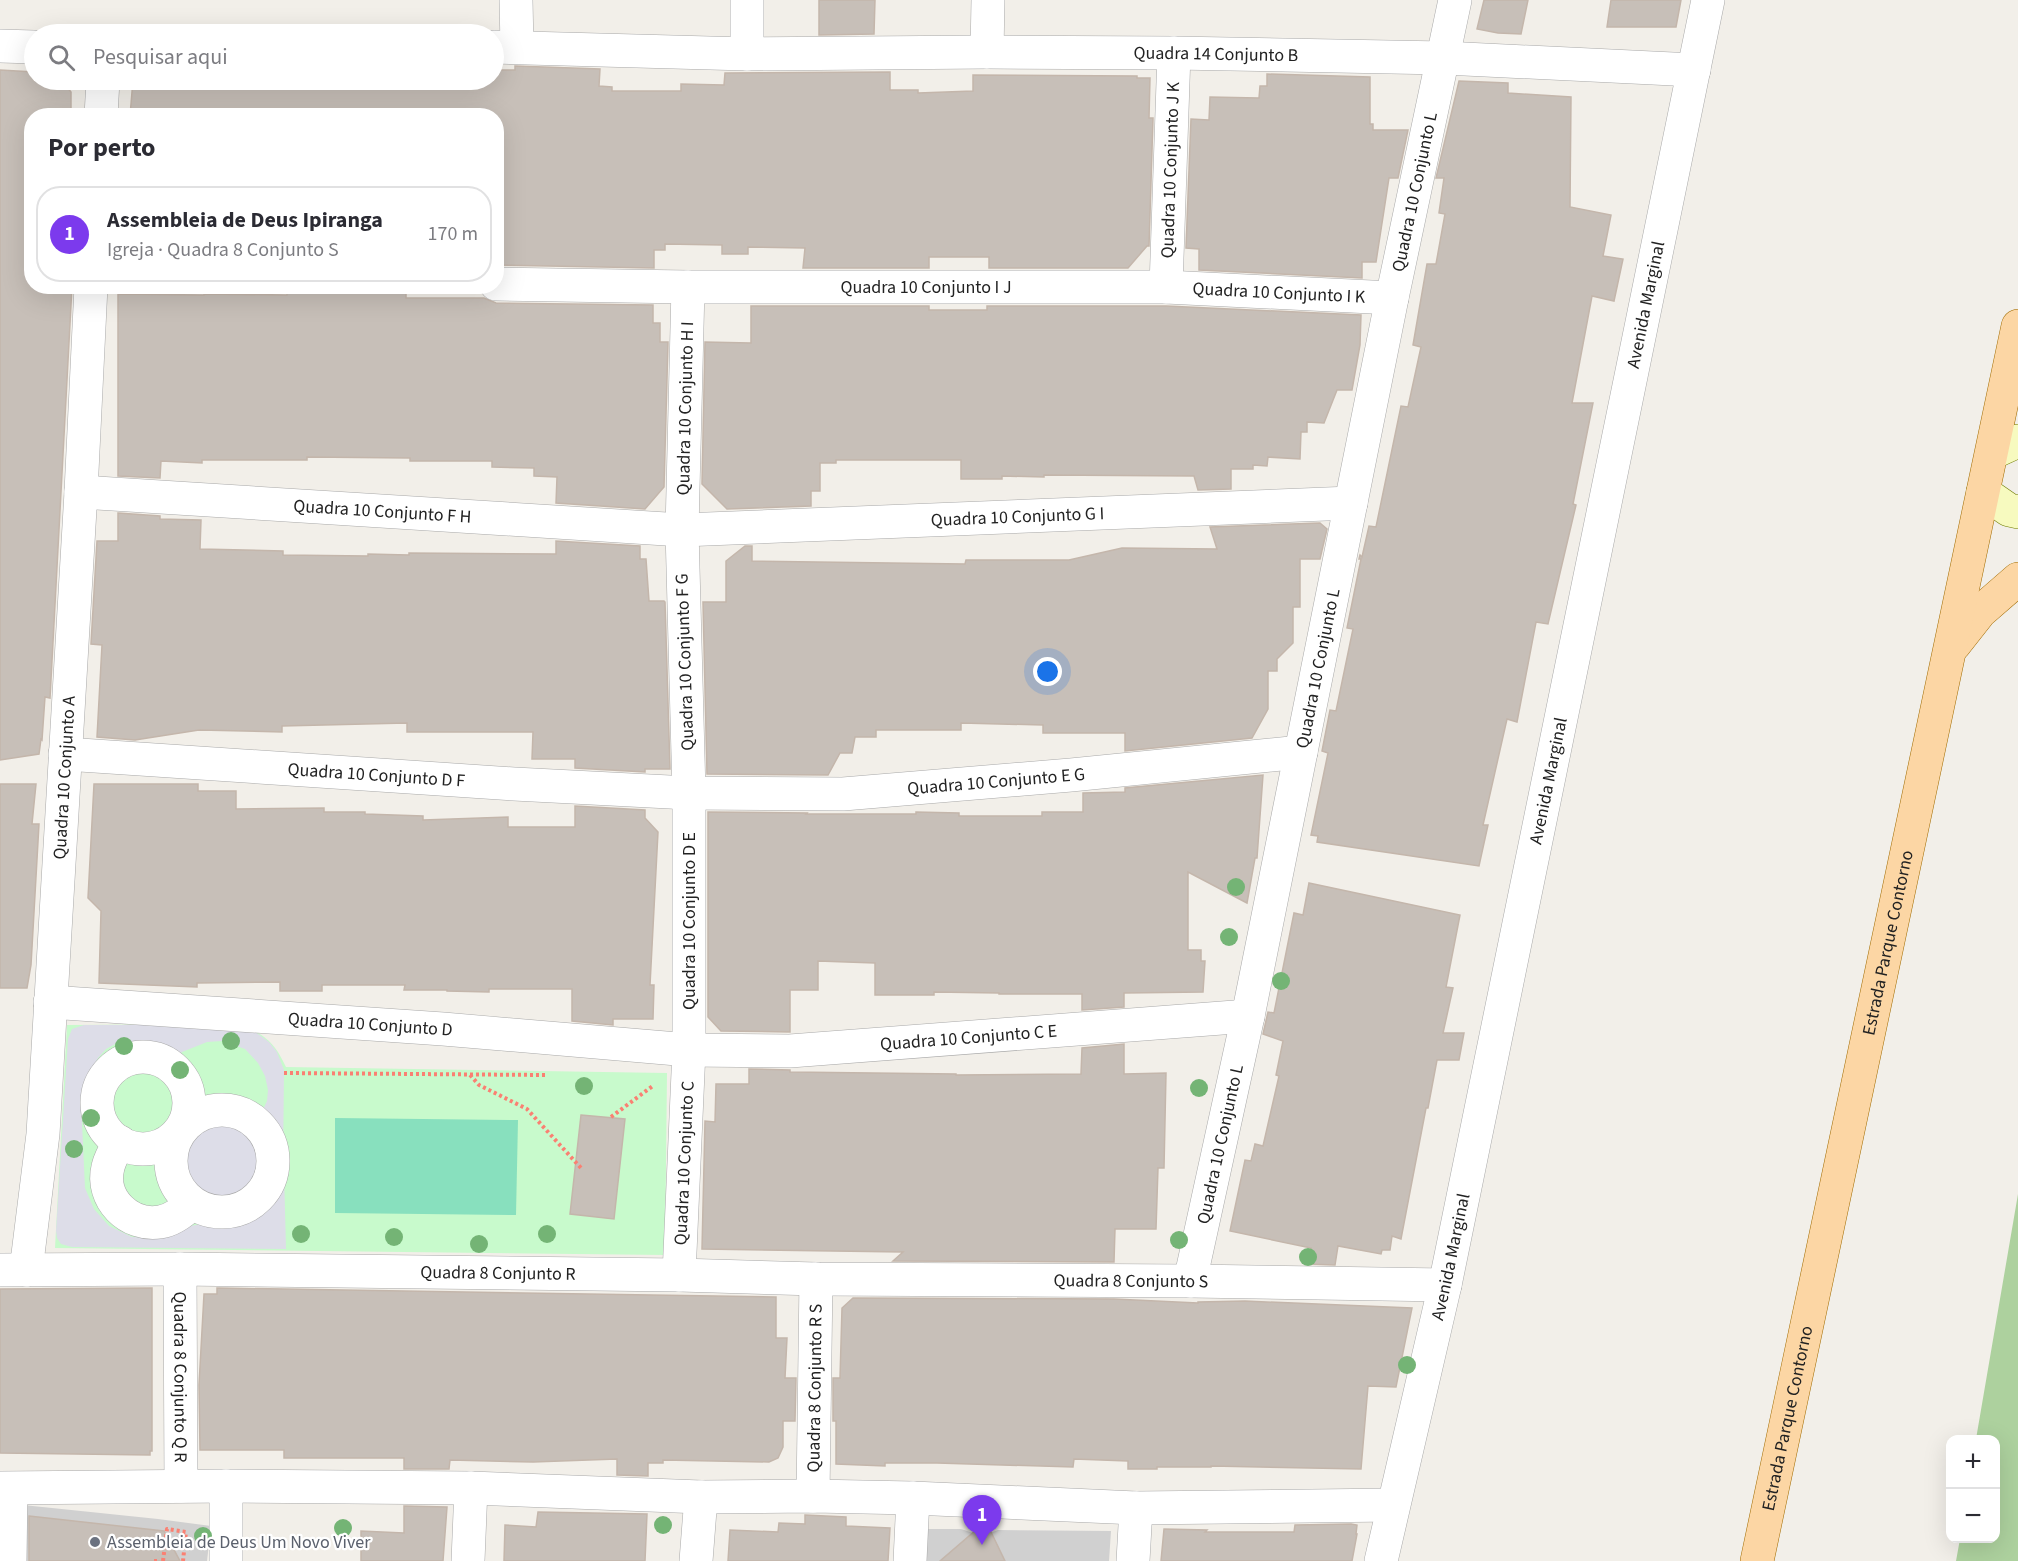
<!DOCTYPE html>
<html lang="pt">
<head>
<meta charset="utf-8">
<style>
  body { margin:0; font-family:"Source Sans 3",sans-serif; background:#f7f7f7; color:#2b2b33 }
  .controls { position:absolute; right:18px; bottom:18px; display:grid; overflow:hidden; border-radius:12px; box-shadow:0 6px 24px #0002 }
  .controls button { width:54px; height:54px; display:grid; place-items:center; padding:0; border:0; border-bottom:2px solid #e1e1e2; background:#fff; color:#2b2b33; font:30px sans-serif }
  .you { position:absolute; left:1048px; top:672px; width:21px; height:21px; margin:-15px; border:4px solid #fff; border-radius:50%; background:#1a73e8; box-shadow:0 0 0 9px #1a73e833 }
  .badge { display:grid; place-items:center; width:39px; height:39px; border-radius:50%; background:#7c3aed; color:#fff; font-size:20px; font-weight:700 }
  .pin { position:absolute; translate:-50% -50px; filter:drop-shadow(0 2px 3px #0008) }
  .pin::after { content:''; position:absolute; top:32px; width:21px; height:18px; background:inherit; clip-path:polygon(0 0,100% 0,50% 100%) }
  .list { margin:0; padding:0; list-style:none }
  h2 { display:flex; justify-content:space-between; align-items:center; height:78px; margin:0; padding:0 24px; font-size:26px }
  h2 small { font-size:20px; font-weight:400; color:#7c7c81 }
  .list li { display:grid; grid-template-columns:39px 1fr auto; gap:18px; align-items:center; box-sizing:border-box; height:96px; margin:0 12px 12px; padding:0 12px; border:2px solid #e1e1e2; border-radius:24px }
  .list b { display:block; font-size:22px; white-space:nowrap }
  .list p { margin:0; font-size:20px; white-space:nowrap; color:#7c7c81 }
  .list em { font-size:20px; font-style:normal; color:#7c7c81 }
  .icon { flex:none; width:33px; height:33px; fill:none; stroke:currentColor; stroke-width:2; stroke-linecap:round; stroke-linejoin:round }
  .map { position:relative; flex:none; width:2018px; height:1561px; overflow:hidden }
  .search { position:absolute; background:#fff; box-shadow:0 6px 24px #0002; left:24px; top:24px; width:480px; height:66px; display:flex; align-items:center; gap:15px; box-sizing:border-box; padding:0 21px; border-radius:33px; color:#7c7c81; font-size:22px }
  .panel { position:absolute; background:#fff; box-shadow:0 6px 24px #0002; left:24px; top:108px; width:480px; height:186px; border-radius:24px }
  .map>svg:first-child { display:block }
</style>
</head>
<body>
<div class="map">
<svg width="2018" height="1561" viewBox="0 0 2018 1561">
  <rect width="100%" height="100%" fill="#f2efe9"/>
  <g fill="#d0d0d0">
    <polygon points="23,1505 158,1519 211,1526 207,1561 19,1561"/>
    <polygon points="921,1529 961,1529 973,1533 990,1533 998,1530 1111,1531 1109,1561 919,1561"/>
  </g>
  <polygon fill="#add19e" points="2018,1194 2018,1561 1956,1561 1960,1539 1996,1538 1996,1440 1976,1439"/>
  <path fill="#c8facc" d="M236,1024C264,1033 274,1041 286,1067L667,1073L665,1255L55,1248L67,1025Z"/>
  <polygon fill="#88e0be" points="335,1118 518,1120 516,1215 335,1213"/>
  <g fill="#dddde8">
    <polygon points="84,1025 235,1025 254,1031 269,1042 277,1052 284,1070 283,1167 276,1139 268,1122 260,1116 267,1101 268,1090 265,1076 258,1063 245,1049 222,1041 207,1042 182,1052 174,1058 158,1051 136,1050 132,1041 119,1042 106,1049 98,1058 83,1085 81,1101 85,1188 94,1209 109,1226 132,1237 156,1238 174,1234 191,1226 210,1222 231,1224 250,1218 267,1207 275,1194 284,1171 286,1249 72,1247 61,1244 57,1238 56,1231 68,1039 72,1029"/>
    <circle cx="222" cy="1159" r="44"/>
  </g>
  <g fill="#c7bfb8" stroke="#c4b6ab" stroke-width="1.5">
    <polygon points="819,0 875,0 874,34 819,35"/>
    <polygon points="1484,0 1528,0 1521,34 1498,33 1477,29"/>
    <polygon points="1611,0 1681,0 1676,27 1607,27"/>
    <polygon points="515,66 600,69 599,86 612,87 612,91 681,91 681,84 724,85 725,73 890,72 890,90 918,90 918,93 973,91 973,75 1137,76 1137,78 1150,78 1149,118 1153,118 1149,246 1147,246 1128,268 989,268 989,257 929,257 929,268 803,268 805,248 748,247 748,254 722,254 722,245 665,244 665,250 654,250 654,268 496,265 496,116 130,116 133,80 224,80 224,83 308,83 308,80 494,80 494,70 515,70"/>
    <polygon points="0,70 34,72 34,80 61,80 71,92 71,116 32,116 32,286 72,286 50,698 45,697 42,740 41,739 39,754 0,760"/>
    <polygon points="1267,74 1370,77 1370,124 1373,124 1373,130 1408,130 1398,178 1389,178 1376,262 1362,262 1362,278 1199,270 1199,249 1186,248 1191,119 1209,120 1210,97 1259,98 1260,86 1267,86"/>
    <polygon points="1459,81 1508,83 1508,93 1571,97 1570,207 1611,215 1603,256 1623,259 1614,301 1592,296 1572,403 1593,403 1573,504 1576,505 1548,624 1536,622 1517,722 1507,719 1483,825 1488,825 1479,866 1317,842 1318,836 1311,835 1328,753 1322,751 1330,710 1336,711 1353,629 1347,628 1361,559 1359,559 1360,555 1362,557 1369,526 1376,527 1401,406 1408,407 1421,347 1413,345 1427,264 1436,264 1445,214 1439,213 1444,178 1436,178"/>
    <polygon points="287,292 406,293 406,298 484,298 496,303 653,305 653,323 660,323 660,342 668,342 664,487 645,509 556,503 557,477 534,476 534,468 492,467 492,461 410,461 410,458 307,457 307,460 202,460 202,463 161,461 160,478 118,476 118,294 204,295 204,294 287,295"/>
    <polygon points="751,306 929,306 929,310 987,310 987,306 1166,306 1361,315 1360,345 1352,390 1337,390 1324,423 1307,422 1307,432 1301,432 1300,459 1268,457 1267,466 1253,465 1253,469 1231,469 1231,489 1198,490 1194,476 1044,475 1044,477 1002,476 1002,479 961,479 961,460 836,460 836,463 820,463 820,491 811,491 811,506 727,509 702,484 705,342 751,343"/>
    <polygon points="118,513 160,516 160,519 201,520 200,549 283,551 283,555 368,556 368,554 409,555 409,553 556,554 556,541 640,546 640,559 646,559 649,601 664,601 665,602 670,769 645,769 645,772 575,768 575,759 532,759 533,732 407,732 407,723 282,726 282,732 199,730 135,740 97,737 102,645 91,644 97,541 118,541"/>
    <polygon points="1320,523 1327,529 1320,559 1300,559 1300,607 1293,607 1293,643 1277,659 1277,671 1268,671 1268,709 1252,738 1125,751 1125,733 1043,733 1043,725 961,723 961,730 876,730 876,737 855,737 852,753 840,753 828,775 707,774 703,602 726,602 726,561 745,546 752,546 752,561 965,564 966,560 1069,560 1122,548 1217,549 1210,527"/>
    <polygon points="1263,775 1257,858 1255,858 1247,903 1188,872 1188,950 1201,950 1201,961 1205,961 1203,992 1124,993 1124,1007 1082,1010 1082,994 999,994 999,993 934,992 934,995 875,995 875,963 818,961 818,990 790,990 790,1032 721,1031 708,1017 708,812 807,813 806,814 916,814 916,812 959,813 959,816 1042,816 1042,812 1083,812 1083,793 1125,792 1125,788"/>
    <polygon points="0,784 36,784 32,824 39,824 31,965 27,988 0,988"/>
    <polygon points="94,784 198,784 198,791 236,791 236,809 324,808 324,812 365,812 365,814 423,816 423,820 508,817 508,827 575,827 575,806 645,810 645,818 658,832 650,985 654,985 653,1019 613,1019 613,1025 572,1021 572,989 489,989 489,992 447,991 447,990 404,990 405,985 322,985 322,991 280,991 280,982 197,983 197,987 99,983 101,911 88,898"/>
    <polygon points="1309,883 1460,915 1446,987 1453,988 1443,1033 1464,1033 1459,1060 1437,1060 1428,1108 1426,1108 1401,1239 1392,1236 1390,1250 1382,1250 1381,1254 1338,1246 1335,1265 1306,1264 1311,1248 1230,1231 1245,1160 1251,1161 1255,1144 1263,1146 1279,1076 1276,1075 1283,1041 1263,1034 1268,1012 1274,1013 1294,913 1303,915"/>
    <polygon points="1124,1044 1124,1074 1166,1073 1164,1168 1158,1168 1156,1229 1115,1229 1114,1262 893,1261 903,1252 702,1249 705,1121 715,1122 716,1084 749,1084 749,1069 790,1070 790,1072 956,1074 956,1075 1081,1074 1082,1048"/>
    <polygon points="581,1115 625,1119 614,1219 570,1214"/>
    <polygon points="152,1288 152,1451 150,1451 150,1455 0,1453 0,1289"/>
    <polygon points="217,1288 775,1297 776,1297 776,1338 787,1338 785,1378 796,1378 795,1421 783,1421 783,1447 778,1458 769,1462 663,1460 663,1463 648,1463 648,1476 617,1475 617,1459 533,1462 450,1460 449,1469 404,1469 404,1458 284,1458 284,1450 200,1450 199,1385 204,1294 217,1294"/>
    <polygon points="853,1298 1114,1299 1198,1303 1198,1302 1245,1301 1412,1308 1396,1387 1368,1386 1361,1469 1211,1466 1211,1467 1157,1467 1157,1469 1128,1469 1128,1461 1074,1459 1073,1467 937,1463 885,1463 885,1466 836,1464 836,1421 833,1421 833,1378 840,1378 842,1308"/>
    <polygon points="404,1506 447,1507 443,1561 361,1561 361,1531 404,1533"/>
    <polygon points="538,1512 647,1514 645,1561 504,1561 505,1525 536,1527"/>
    <polygon points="805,1515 846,1517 846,1526 890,1528 888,1561 728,1561 730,1530 778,1532 779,1523 805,1524"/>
    <polygon points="29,1516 164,1531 180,1561 29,1561"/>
    <polygon points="1351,1524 1357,1525 1356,1534 1357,1534 1352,1561 1161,1561 1164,1529 1207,1530 1205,1532 1294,1532 1295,1525"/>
    <polygon points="976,1530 990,1530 1005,1561 940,1561"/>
  </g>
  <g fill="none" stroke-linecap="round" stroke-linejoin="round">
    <defs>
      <g id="street">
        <polyline points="516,0 517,47"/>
        <polyline points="0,46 34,47"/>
        <path id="s1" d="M494,47L747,54L987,52L1174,53L1444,58L1694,70"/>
        <polyline points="987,52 988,0"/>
        <polyline points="747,54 747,0"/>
        <polyline points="101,116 103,80"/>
        <path id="s2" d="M496,284L688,287H1166L1392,298"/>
        <path id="s3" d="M1166,287L1174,53"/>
        <path id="s4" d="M81,492L682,530L1351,503"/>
        <path id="s5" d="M65,754L514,784L689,793L843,794L1071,775L1301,752"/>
        <path id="s6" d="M50,1002L443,1029L689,1050L790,1051L1248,1016"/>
        <circle cx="143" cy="1103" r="46"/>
        <circle cx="222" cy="1161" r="51"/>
        <path d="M120,1142C115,1150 110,1158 108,1167C100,1199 129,1227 160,1222C173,1220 183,1212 192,1203"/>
        <path id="s7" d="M180,1269L181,1486"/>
        <path id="s8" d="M0,1270L180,1269L679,1275L816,1279L1190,1281L1445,1285"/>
        <path id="s9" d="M26,1270L43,1134L81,492L91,286"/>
        <path id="s10" d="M679,1275L689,1050V793L682,530L688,287"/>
        <path id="s11" d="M1190,1281L1248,1016L1392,298L1455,0"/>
        <polyline points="0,1488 226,1486 471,1488 701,1497 813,1496 913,1498 1136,1508 1393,1505"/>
        <path id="s12" d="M813,1496L816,1279"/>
        <polyline points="10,1561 11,1489"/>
        <polyline points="226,1561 226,1486"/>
        <polyline points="468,1561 471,1488"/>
        <polyline points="696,1561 701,1497"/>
        <polyline points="910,1561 913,1498"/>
        <polyline points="1133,1561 1136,1508"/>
        <path id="s13" d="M1381,1561L1445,1285L1708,0"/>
      </g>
      <g id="secondary">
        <polyline points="1992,453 2018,441"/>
        <polyline points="1983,492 2009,510 2018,512"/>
      </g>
      <g id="primary">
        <polyline points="1954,645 1980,612 2018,579"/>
        <path id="s14" d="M1757,1561L2018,326"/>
      </g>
    </defs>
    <use href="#street" stroke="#a9a9a9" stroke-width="34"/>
    <use href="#secondary" stroke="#707d05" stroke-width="34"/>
    <use href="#primary" stroke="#a06b00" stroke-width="34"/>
    <g stroke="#fa8072" stroke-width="4" stroke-dasharray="3 3" stroke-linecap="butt">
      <polyline points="145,1058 149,1050"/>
      <polyline points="284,1073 545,1075"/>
      <polyline points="470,1075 479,1085 527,1109 581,1168"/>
      <polyline points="611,1117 654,1085"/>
      <polyline points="154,1561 157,1561"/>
      <polyline points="163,1561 167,1529 186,1532 183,1561"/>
    </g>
    <use href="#street" stroke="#fff" stroke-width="33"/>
    <use href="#secondary" stroke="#f7fabf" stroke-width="33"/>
    <use href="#primary" stroke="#fcd6a4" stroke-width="33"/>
  </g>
  <g fill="#74b475">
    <circle cx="1236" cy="887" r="9"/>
    <circle cx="1229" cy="937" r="9"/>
    <circle cx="1281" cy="981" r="9"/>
    <circle cx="231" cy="1041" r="9"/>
    <circle cx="124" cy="1046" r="9"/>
    <circle cx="180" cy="1070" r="9"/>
    <circle cx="584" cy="1086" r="9"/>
    <circle cx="1199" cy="1088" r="9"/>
    <circle cx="91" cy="1118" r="9"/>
    <circle cx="74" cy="1149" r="9"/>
    <circle cx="301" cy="1234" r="9"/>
    <circle cx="547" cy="1234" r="9"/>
    <circle cx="394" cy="1237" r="9"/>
    <circle cx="1179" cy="1240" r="9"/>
    <circle cx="479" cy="1244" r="9"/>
    <circle cx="1308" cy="1257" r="9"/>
    <circle cx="1407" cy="1365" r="9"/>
    <circle cx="663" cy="1525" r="9"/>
    <circle cx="343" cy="1528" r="9"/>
    <circle cx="203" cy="1536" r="9"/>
  </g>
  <circle fill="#6b7280" stroke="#fff" stroke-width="2" cx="95" cy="1542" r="6"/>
  <g text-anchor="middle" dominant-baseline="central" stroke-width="4.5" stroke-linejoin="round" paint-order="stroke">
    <g font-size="18" fill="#222" stroke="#fff">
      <text stroke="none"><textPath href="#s1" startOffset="722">Quadra 14 Conjunto B</textPath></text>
      <text stroke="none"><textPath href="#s3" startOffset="117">Quadra 10 Conjunto J K</textPath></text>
      <text stroke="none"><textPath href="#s11" startOffset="1112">Quadra 10 Conjunto L</textPath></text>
      <text stroke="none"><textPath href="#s2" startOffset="430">Quadra 10 Conjunto I J</textPath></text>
      <text stroke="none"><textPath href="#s2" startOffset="783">Quadra 10 Conjunto I K</textPath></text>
      <text stroke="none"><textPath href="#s13" startOffset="1284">Avenida Marginal</textPath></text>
      <text stroke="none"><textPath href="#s10" startOffset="867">Quadra 10 Conjunto H I</textPath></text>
      <text stroke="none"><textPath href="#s4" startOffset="302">Quadra 10 Conjunto F H</textPath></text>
      <text stroke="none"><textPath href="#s4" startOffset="938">Quadra 10 Conjunto G I</textPath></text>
      <text transform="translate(685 662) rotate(-92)">Quadra 10 Conjunto F G</text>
      <text stroke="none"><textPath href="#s11" startOffset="626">Quadra 10 Conjunto L</textPath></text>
      <text stroke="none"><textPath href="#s5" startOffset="312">Quadra 10 Conjunto D F</textPath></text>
      <text stroke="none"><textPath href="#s9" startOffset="494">Quadra 10 Conjunto A</textPath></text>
      <text stroke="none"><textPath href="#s5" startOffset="933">Quadra 10 Conjunto E G</textPath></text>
      <text stroke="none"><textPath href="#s13" startOffset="798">Avenida Marginal</textPath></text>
      <text transform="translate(689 921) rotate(-90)">Quadra 10 Conjunto D E</text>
      <text stroke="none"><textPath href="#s14" startOffset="632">Estrada Parque Contorno</textPath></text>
      <text stroke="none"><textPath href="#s6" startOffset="321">Quadra 10 Conjunto D</textPath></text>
      <text stroke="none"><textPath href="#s6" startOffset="921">Quadra 10 Conjunto C E</textPath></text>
      <text stroke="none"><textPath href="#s11" startOffset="140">Quadra 10 Conjunto L</textPath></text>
      <text stroke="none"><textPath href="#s10" startOffset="112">Quadra 10 Conjunto C</textPath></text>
      <text stroke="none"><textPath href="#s13" startOffset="312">Avenida Marginal</textPath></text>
      <text stroke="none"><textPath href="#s8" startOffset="498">Quadra 8 Conjunto R</textPath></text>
      <text stroke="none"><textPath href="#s8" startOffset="1131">Quadra 8 Conjunto S</textPath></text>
      <text stroke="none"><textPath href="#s7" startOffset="108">Quadra 8 Conjunto Q R</textPath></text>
      <text stroke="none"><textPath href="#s12" startOffset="108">Quadra 8 Conjunto R S</textPath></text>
      <text stroke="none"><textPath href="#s14" startOffset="146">Estrada Parque Contorno</textPath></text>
    </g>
    <g font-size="18" fill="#5b616d" stroke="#fff" text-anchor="start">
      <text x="107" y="1542">Assembleia de Deus Um Novo Viver</text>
    </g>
  </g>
</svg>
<div class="controls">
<button>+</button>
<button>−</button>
</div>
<div class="you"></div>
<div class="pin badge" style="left:982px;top:1545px">1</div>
<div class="search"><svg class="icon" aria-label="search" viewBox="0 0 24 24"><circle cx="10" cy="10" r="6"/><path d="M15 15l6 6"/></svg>Pesquisar aqui</div>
<section class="panel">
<h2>Por perto<small></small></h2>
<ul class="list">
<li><span class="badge">1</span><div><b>Assembleia de Deus Ipiranga</b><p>Igreja · Quadra 8 Conjunto S</p></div><em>170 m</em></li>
</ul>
</section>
</div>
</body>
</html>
